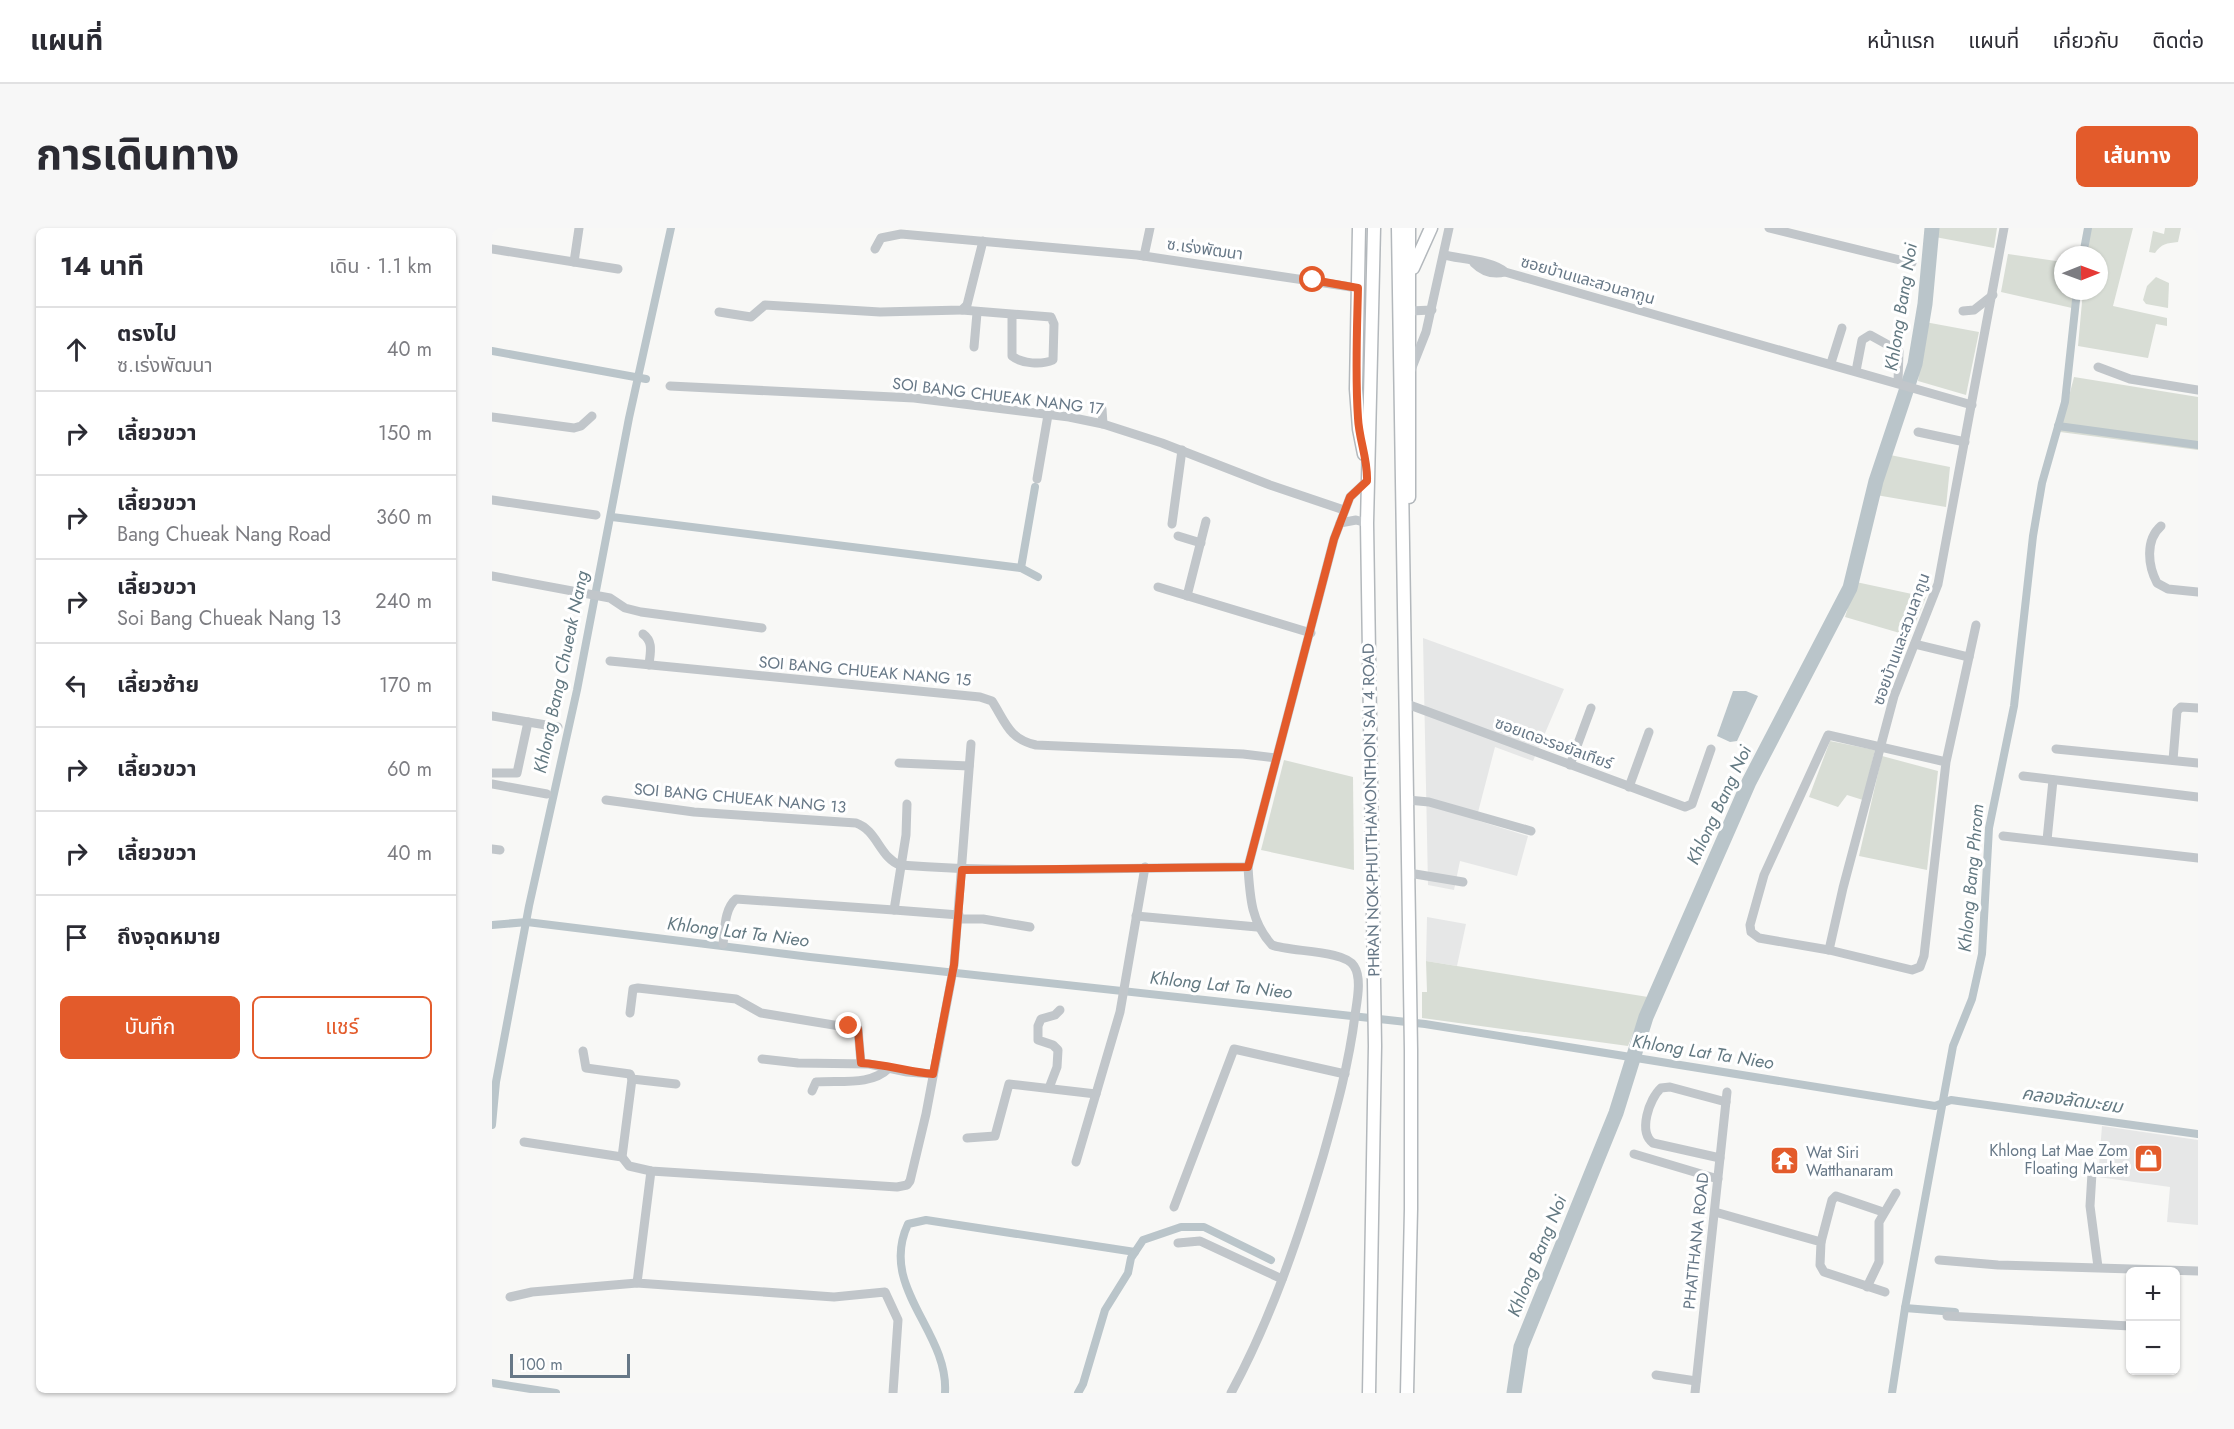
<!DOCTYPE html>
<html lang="th">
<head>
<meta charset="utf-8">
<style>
  body { margin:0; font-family:Jost,"Noto Sans Thai",sans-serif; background:#f7f7f7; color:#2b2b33 }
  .controls { position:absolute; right:18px; bottom:18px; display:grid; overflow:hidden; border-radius:9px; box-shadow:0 2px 4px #0004 }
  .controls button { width:54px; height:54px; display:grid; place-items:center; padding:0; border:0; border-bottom:2px solid #e1e1e2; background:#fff; color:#2b2b33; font:30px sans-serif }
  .compass { position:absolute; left:1562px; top:18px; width:54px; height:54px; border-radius:50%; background:#fff; box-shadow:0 2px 4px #0004; rotate:89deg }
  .scale { position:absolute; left:18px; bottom:15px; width:120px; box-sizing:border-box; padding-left:6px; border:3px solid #677887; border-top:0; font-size:16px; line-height:21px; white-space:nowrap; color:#677887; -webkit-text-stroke:4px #fff; paint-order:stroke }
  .stop { position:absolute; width:18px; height:18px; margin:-14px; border:4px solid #e35b2b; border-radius:50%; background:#fff }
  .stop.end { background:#e35b2b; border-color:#fff; box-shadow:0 2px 6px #0008 }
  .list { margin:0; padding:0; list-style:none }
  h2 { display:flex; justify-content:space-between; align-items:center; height:78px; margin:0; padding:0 24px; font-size:26px }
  h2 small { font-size:20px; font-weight:400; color:#7c7c81 }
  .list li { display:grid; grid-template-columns:39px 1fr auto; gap:18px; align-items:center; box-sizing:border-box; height:84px; padding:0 24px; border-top:2px solid #e1e1e2 }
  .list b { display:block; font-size:22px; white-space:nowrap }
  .list p { margin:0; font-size:20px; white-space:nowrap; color:#7c7c81 }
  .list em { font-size:20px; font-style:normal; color:#7c7c81 }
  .actions { display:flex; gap:12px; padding:18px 24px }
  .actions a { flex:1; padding:14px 0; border:2px solid #e35b2b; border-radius:9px; text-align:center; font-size:21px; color:#e35b2b }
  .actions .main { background:#e35b2b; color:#fff }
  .icon { flex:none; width:33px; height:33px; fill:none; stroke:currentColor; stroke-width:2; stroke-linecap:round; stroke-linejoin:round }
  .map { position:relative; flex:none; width:1706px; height:1165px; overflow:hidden; border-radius:9px }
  header { display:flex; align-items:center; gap:36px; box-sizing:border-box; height:84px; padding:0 30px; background:#fff; border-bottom:2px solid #e1e1e2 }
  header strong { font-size:28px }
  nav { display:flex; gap:33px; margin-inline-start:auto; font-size:21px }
  .intro { display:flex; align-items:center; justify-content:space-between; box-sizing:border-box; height:144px; padding:0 36px }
  h1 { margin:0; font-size:42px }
  .button { padding:15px 27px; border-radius:9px; background:#e35b2b; color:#fff; font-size:21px; font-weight:700 }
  main { display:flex; gap:36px; padding:0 36px }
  aside { flex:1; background:#fff; border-radius:9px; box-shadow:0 2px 4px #0004 }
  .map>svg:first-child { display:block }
</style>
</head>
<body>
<header>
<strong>แผนที่</strong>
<nav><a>หน้าแรก</a><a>แผนที่</a><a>เกี่ยวกับ</a><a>ติดต่อ</a></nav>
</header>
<div class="intro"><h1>การเดินทาง</h1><a class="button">เส้นทาง</a></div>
<main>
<aside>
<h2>14 นาที<small>เดิน · 1.1 km</small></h2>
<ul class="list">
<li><svg class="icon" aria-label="ahead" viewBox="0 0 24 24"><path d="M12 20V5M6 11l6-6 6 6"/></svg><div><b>ตรงไป</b><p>ซ.เร่งพัฒนา</p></div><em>40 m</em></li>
<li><svg class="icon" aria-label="right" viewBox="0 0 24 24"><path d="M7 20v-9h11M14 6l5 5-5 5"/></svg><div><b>เลี้ยวขวา</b></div><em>150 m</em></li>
<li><svg class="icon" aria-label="right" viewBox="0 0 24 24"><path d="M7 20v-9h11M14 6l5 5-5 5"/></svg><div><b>เลี้ยวขวา</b><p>Bang Chueak Nang Road</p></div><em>360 m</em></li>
<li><svg class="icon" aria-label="right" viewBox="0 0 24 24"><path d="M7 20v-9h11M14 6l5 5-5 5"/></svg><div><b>เลี้ยวขวา</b><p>Soi Bang Chueak Nang 13</p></div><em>240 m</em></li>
<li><svg class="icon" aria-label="left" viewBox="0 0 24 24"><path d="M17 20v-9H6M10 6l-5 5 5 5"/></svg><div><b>เลี้ยวซ้าย</b></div><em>170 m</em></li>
<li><svg class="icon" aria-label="right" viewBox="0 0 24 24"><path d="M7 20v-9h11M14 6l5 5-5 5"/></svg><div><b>เลี้ยวขวา</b></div><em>60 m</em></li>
<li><svg class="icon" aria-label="right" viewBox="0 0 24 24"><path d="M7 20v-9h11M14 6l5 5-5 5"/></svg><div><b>เลี้ยวขวา</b></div><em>40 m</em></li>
<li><svg class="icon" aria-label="arrive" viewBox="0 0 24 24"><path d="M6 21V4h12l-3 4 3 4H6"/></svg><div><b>ถึงจุดหมาย</b></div></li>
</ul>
<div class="actions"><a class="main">บันทึก</a><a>แชร์</a></div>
</aside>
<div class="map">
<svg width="1706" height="1165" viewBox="0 0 1706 1165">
  <rect width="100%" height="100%" fill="#f8f8f6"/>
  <g fill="#e6e7e7">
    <polygon points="931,410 1072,461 1041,533 1003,519 984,592 1036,608 1025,648 968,633 962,662 936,657"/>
    <polygon points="935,689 974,696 965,738 934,733"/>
    <polygon points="1610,898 1706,912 1706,997 1675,994 1678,959 1606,949"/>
  </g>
  <g fill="#d8ddd5">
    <polygon points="1443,0 1505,0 1502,20 1443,9"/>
    <polygon points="1599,0 1641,0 1621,78 1675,90 1675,98 1664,96 1656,130 1586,118 1591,63 1607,63 1607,27 1595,27"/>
    <path d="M1673,0H1689L1686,14C1675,15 1669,16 1663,25L1657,24L1661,3L1672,6Z"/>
    <polygon points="1516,26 1571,34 1571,63 1582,63 1580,80 1509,64"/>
    <polygon points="1664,49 1677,55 1676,80 1654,76 1651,72 1655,58"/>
    <polygon points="1433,94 1487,104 1474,167 1426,153"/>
    <polygon points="1582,149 1706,169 1706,222 1568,204"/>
    <polygon points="1398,227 1458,239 1454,279 1384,267"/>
    <polygon points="1364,354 1434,369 1418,408 1353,389"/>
    <polygon points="1338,513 1383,522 1371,572 1355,567 1346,579 1317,569"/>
    <polygon points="1390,528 1446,543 1435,642 1367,628"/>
    <polygon points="792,532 861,549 862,642 769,622"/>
    <polygon points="934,733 1156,769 1136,818 930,790 930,764 935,764"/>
  </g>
  <polygon fill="#bac5ca" points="1241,463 1254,463 1266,468 1245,513 1238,514 1225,508"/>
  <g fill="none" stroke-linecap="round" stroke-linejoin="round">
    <g stroke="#bac5ca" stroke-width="8">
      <polyline points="1591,27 1596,0"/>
      <polyline points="0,123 154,151"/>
      <polyline points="1566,198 1706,217"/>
      <polyline points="120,289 529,340 546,349"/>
      <polyline points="529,340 543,259"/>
      <polyline points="0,697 35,694 318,729 933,796 1443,878 1459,872 1706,906"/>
      <polyline points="0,897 4,854 37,678 85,462 137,190 179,0"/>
      <polyline points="1413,1080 1463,1084"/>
      <polyline points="0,1155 64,1165"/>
      <path d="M453,1165C457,1103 386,1060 416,996L434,992L643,1024"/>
      <polyline points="586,1165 591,1156 613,1082 636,1045 639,1030 651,1012 689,999 712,999 779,1032"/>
      <polyline points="1400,1165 1413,1080 1461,818 1480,771 1490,726 1497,600 1522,478 1541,308 1550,255 1573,174 1585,63"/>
    </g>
    <polyline stroke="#bac5ca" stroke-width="15" points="1022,1165 1029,1119 1124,885 1154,789 1257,554 1358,360 1384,253 1423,136 1433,76 1440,0"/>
    <defs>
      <g id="major">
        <polyline points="867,0 864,161 867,201 872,226"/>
        <polyline points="906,0 919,822 919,981 915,1165"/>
        <polyline points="917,0 917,269"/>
        <polyline points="921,40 939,0"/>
        <polyline points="877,1165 883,818 875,295 882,0"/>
      </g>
    </defs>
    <use href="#major" stroke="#b3b8bc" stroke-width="15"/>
    <g stroke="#c1c6ca" stroke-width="9">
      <polyline points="1277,0 1420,35"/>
      <polyline points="0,21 126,41"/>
      <polyline points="383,21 389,10 409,6 645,27 866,60"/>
      <path d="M952,27C969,31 1002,33 1013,44L1480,177"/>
      <polyline points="652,28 658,0"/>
      <polyline points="82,34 87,0"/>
      <path d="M982,35C991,44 1001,47 1013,44"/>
      <path d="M470,82L559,89L562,96L561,132C550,137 530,136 520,128V87"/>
      <polyline points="918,83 940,82"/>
      <polyline points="1471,83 1482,82 1501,67"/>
      <polyline points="227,84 259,89 273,77 388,84 470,82 475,77 491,13"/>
      <polyline points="482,119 485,85"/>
      <polyline points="1339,135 1350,100"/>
      <polyline points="1606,139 1638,151 1706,162"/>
      <polyline points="919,142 934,104 957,0"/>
      <polyline points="1364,143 1370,112 1378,107 1407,123 1406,154"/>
      <polyline points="178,158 422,170 577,189 611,196 670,215 778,257 852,282"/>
      <polyline points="602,177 610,181 611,196"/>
      <polyline points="0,189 82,200 89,198 100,188"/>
      <polyline points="1426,204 1473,214"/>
      <polyline points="545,251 556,187"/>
      <polyline points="0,272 104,287"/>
      <polyline points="848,295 864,292 875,295"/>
      <polyline points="680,296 690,222"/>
      <path d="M1669,298C1653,312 1656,338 1665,355L1676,361L1706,364"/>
      <polyline points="686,308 709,315"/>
      <polyline points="0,348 118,370 133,380 149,384 270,400"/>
      <polyline points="666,359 819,405"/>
      <polyline points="695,368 714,293"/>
      <path d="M151,406C162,414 158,425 157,437"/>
      <polyline points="1423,416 1477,429 1484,397"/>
      <path d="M118,433L488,469L500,473C514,495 517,511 544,517L751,526L784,530"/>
      <polyline points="915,476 1193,579 1200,576 1202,570 1219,521"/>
      <polyline points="0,488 66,499"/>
      <polyline points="1564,521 1706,535"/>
      <polyline points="1681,532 1685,483 1689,479 1706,480"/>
      <polyline points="1454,534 1336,507 1272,647 1258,697 1259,704 1267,710 1337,722 1420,742 1428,739 1432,728 1454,534 1477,429"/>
      <polyline points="407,535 477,538"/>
      <polyline points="1078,537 1099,480"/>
      <polyline points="0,545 25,545 36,494"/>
      <polyline points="1531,548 1706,569"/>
      <polyline points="0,556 55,566"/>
      <polyline points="1137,559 1157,504"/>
      <path d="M114,572L202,584L364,595C385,602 388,630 408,637C524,646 640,639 756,639"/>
      <polyline points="916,572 937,574 1039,603"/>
      <polyline points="1511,608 1706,630"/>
      <polyline points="1555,612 1561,552"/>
      <polyline points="0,621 8,622"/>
      <polyline points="917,645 971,654"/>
      <polyline points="402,682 467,687"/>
      <polyline points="644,688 765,699"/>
      <polyline points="467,691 491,691 538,699"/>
      <path d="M231,716C233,702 232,681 244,671L402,682L414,607L415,576"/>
      <polyline points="1337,722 1351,660 1402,468 1446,356 1512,0"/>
      <polyline points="138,785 141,761 146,760 244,771 269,785 366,801 369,835"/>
      <polyline points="91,823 94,840 138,846 140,851 184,856"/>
      <polyline points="270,831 306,835 377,836 415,844 441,846"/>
      <polyline points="140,851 130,929 137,938 159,943 405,959 415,957 418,953 434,886 462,737 479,516"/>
      <polyline points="557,860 565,839 566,822 561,817 546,812 546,798 549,791 563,787 568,782"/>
      <path d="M320,863L324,854C348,852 379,858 397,840"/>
      <polyline points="475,910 503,908 517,856 604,866"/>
      <polyline points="32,914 130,929"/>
      <polyline points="1142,926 1226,951"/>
      <path d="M1228,930L1161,915C1146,904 1157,871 1169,860L1178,859L1234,874"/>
      <polyline points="584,934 628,784 653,639"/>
      <polyline points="159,943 145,1055 342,1069 393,1064 406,1092 401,1165"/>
      <polyline points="1600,945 1598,978 1606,1039"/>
      <polyline points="682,979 742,821 853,846"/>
      <polyline points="1223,984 1329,1014 1328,1037 1332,1044 1393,1064"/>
      <polyline points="1329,1014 1340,972 1344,968 1391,984"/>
      <polyline points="686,1015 708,1013 790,1051"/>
      <polyline points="1447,1032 1506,1037 1706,1043"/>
      <polyline points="1375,1059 1387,1034 1387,994 1404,965"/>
      <polyline points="18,1069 40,1064 145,1055"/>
      <polyline points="1455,1088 1638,1098"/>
      <polyline points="1164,1147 1204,1153"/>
      <path d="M739,1165C779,1091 807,1009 831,928C844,882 857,836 863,787C865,773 870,750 862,738C853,722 798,724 780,717C759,694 758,669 756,639L842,311L858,269L875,253"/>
      <polyline points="1203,1165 1235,864"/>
    </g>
    <use href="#major" stroke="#fff" stroke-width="12"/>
  </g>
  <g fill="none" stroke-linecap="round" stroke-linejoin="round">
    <path stroke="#e35b2b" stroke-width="8" d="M357,798L366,801L369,835C393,836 416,844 441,846L462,737L470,642L756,639L842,311L858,269L875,253C876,231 867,212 866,190C863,147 865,103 866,60L821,52"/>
  </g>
  <defs>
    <symbol id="shop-square" viewBox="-11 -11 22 22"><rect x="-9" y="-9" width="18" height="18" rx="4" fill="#e35b2b" stroke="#fff"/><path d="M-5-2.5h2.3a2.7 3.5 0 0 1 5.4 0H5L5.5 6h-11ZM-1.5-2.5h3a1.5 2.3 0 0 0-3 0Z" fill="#fff"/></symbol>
    <symbol id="temple-square" viewBox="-11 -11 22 22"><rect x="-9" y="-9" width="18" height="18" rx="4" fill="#e35b2b" stroke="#fff"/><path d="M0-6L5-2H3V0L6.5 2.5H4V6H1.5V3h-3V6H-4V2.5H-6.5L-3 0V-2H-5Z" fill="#fff"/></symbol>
  </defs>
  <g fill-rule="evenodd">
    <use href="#shop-square" x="1640" y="914" width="33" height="33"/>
    <use href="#temple-square" x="1276" y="916" width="33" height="33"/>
  </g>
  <g text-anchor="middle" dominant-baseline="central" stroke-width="6" stroke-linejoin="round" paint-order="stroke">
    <g font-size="16" fill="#677887" stroke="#fff">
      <text transform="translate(713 21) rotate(8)">ซ.เร่งพัฒนา</text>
      <text transform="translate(1096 52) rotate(16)">ซอยบ้านและสวนลากูน</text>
      <text transform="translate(506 168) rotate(7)">SOI BANG CHUEAK NANG 17</text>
      <text transform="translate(1409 411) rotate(-70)">ซอยบ้านและสวนลากูน</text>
      <text transform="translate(373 443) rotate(5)">SOI BANG CHUEAK NANG 15</text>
      <text transform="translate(1062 515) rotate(20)">ซอยเดอะรอยัลเทียร์</text>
      <text transform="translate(248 570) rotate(5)">SOI BANG CHUEAK NANG 13</text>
      <text transform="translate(879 582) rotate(-91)">PHRAN NOK-PHUTTHAMONTHON SAI 4 ROAD</text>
      <text transform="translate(1204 1013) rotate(-84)">PHATTHANA ROAD</text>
    </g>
    <g font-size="16" fill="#677887" stroke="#fff" text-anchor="end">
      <text x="1636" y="922">Khlong Lat Mae Zom<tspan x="1636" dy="18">Floating Market</tspan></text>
      <text x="1314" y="924" text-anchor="start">Wat Siri<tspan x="1314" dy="18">Watthanaram</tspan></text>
    </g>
    <g font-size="18" font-style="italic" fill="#637982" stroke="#fff">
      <text transform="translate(1409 79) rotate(-81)">Khlong Bang Noi</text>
      <text transform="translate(69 444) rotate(-78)">Khlong Bang Chueak Nang</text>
      <text transform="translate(1227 577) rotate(-65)">Khlong Bang Noi</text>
      <text transform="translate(1479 650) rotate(-85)">Khlong Bang Phrom</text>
      <text transform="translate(246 704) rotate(7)">Khlong Lat Ta Nieo</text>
      <text transform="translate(729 757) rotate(6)">Khlong Lat Ta Nieo</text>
      <text transform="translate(1211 824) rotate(9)">Khlong Lat Ta Nieo</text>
      <text transform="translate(1580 872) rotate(8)">คลองลัดมะยม</text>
      <text transform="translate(1045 1028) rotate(-68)">Khlong Bang Noi</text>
    </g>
  </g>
</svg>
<div class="controls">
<button>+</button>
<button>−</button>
</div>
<svg class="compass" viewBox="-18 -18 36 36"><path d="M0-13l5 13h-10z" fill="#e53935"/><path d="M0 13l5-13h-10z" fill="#7c7c81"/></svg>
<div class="scale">100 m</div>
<div class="stop" style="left:821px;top:52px"></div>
<div class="stop end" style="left:357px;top:798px"></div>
</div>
</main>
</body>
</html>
